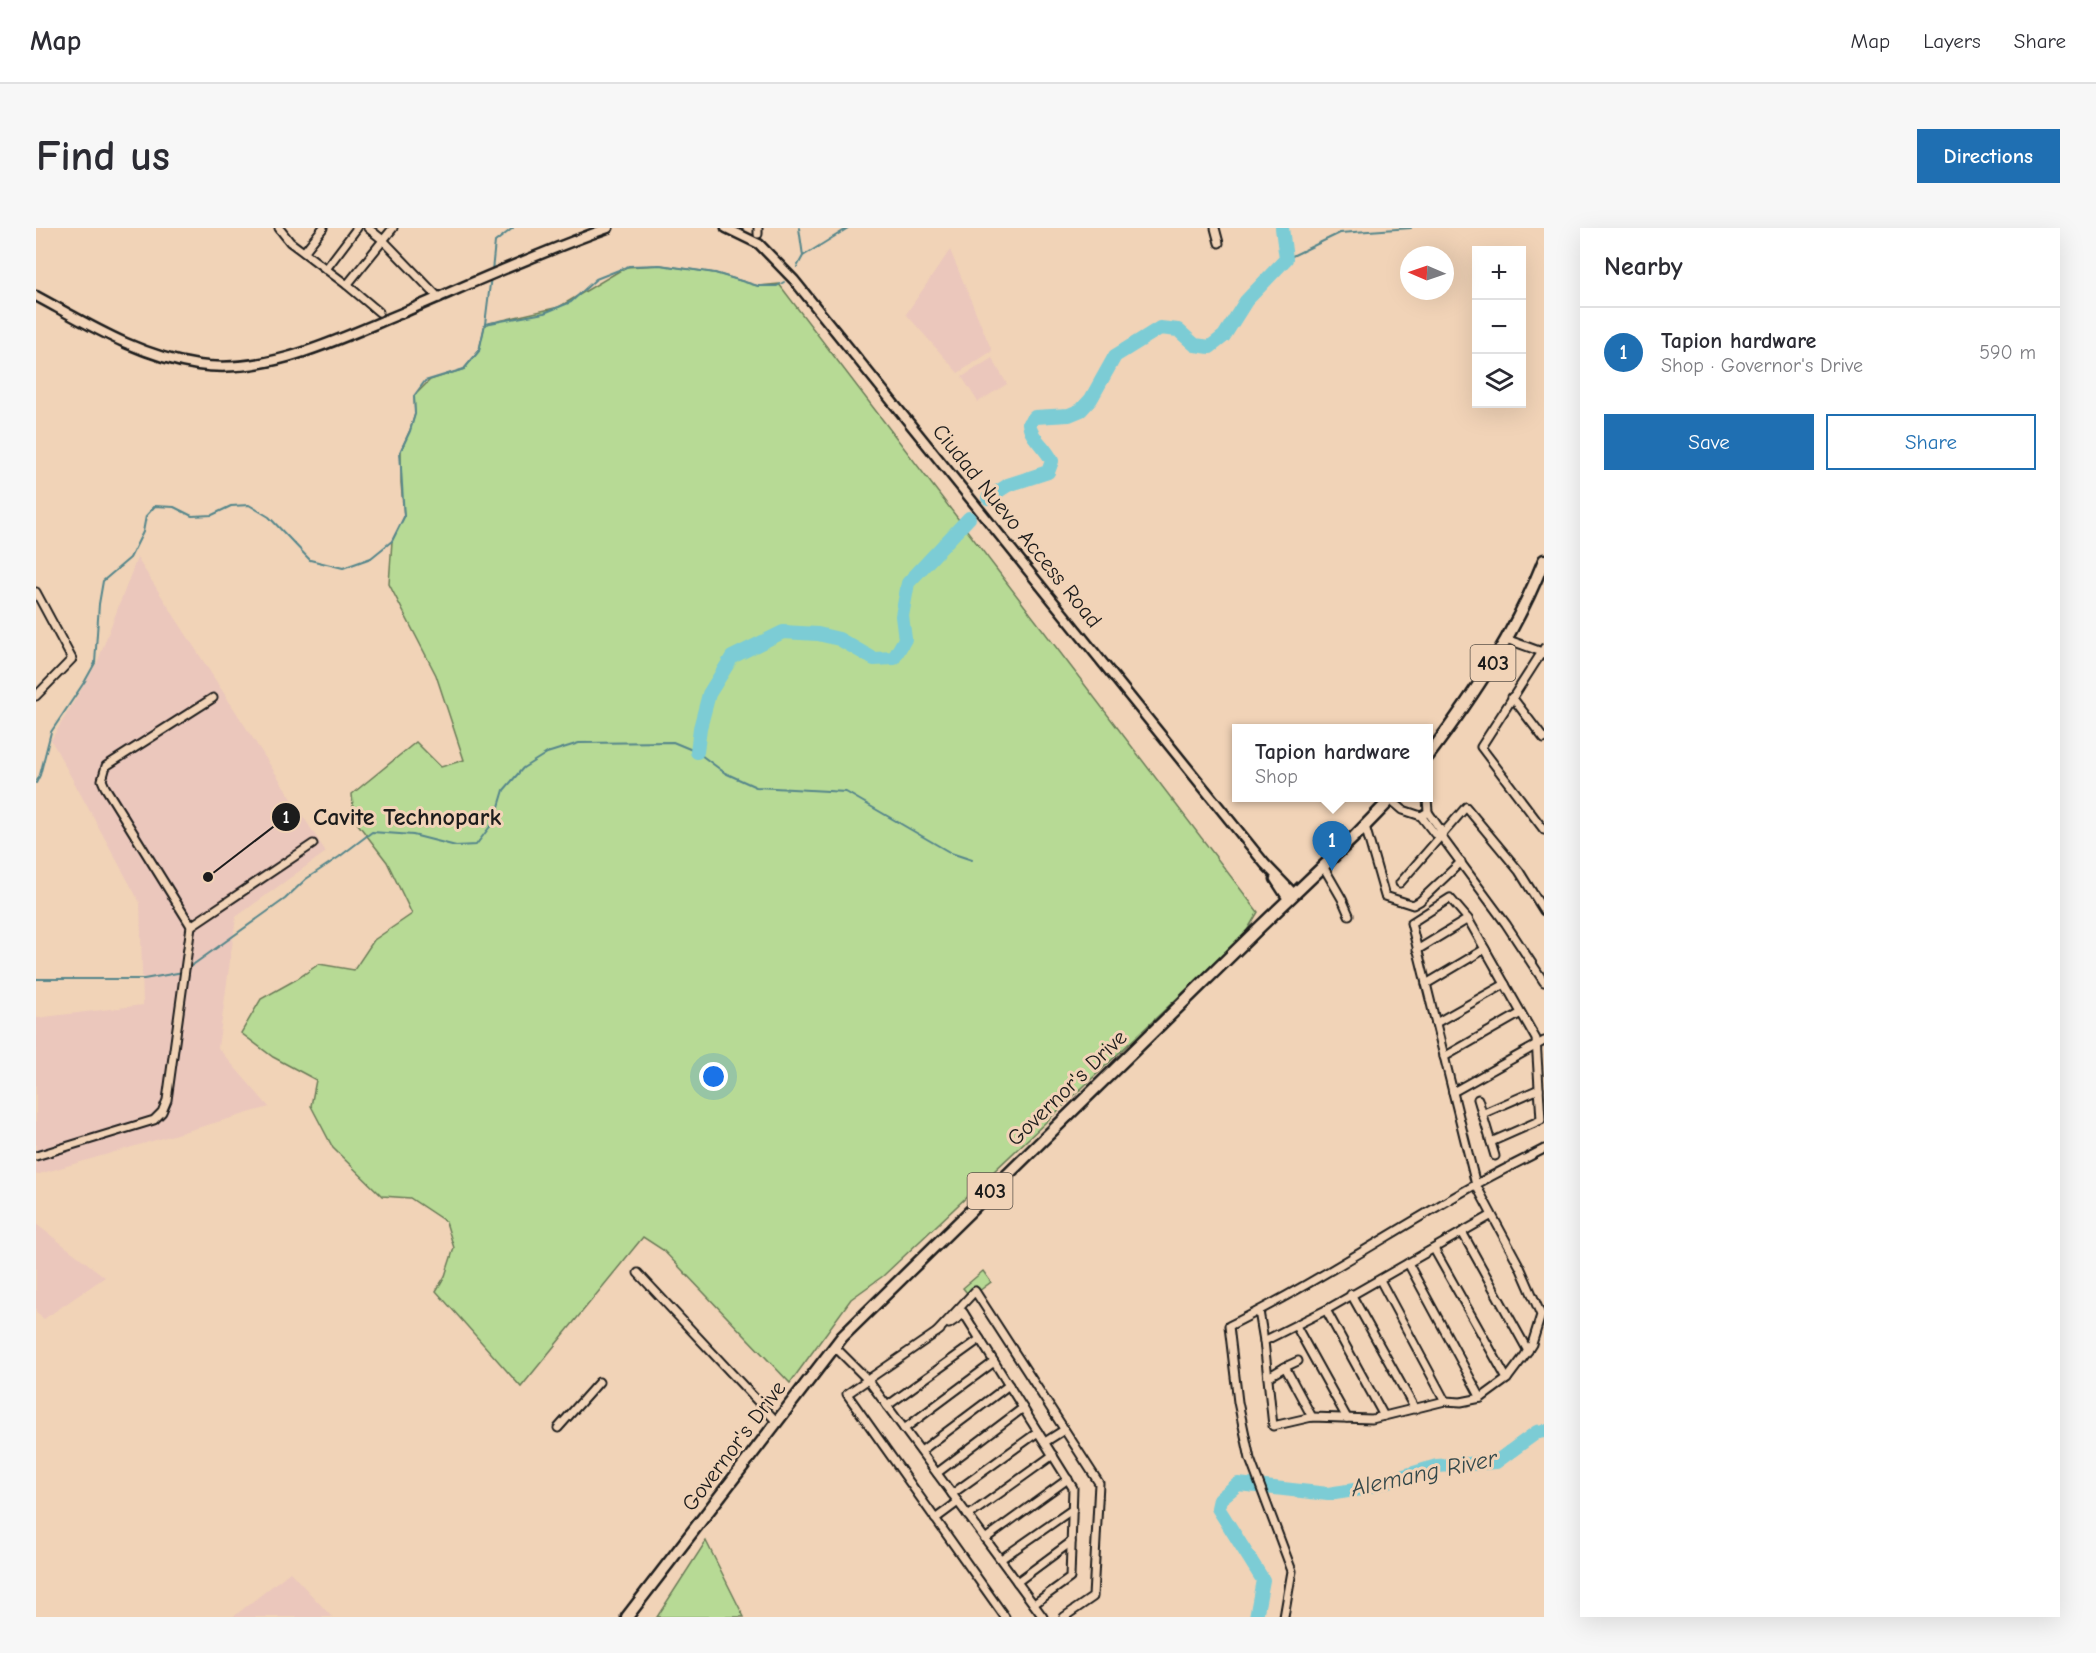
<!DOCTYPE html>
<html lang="en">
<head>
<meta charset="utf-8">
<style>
  body { margin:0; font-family:"Comic Neue",sans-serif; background:#f7f7f7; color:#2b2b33 }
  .controls { position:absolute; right:18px; top:18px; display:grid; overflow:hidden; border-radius:0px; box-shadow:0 6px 24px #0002 }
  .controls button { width:54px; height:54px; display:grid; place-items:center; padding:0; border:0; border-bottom:2px solid #e1e1e2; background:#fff; color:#2b2b33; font:30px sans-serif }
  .compass { position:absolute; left:1364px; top:18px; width:54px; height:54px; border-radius:50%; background:#fff; box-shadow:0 6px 24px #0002; rotate:272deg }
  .you { position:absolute; left:678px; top:849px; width:21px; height:21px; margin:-15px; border:4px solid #fff; border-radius:50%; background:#1a73e8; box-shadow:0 0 0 9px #1a73e833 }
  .badge { display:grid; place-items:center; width:39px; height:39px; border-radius:50%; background:#1f6fb2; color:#fff; font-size:20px; font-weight:700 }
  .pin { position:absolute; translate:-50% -50px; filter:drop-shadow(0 2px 3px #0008) }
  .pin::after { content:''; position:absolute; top:32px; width:21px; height:18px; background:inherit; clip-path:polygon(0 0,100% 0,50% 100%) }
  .popup { position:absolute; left:1196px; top:496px; width:201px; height:78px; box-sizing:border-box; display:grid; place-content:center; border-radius:0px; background:#fff; filter:drop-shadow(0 2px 4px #0005); font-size:20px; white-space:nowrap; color:#7c7c81 }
  .popup b { font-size:22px; color:#2b2b33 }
  .popup::after { content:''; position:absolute; left:50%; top:100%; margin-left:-12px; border:12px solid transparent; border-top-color:#fff }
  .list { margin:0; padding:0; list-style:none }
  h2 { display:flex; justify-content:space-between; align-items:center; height:78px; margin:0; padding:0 24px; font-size:26px }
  h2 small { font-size:20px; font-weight:400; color:#7c7c81 }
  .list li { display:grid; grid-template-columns:39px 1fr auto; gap:18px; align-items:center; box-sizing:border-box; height:90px; padding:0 24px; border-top:2px solid #e1e1e2 }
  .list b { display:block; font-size:22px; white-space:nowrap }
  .list p { margin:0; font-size:20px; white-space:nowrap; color:#7c7c81 }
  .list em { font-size:20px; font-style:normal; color:#7c7c81 }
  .actions { display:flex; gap:12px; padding:18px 24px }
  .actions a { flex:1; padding:14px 0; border:2px solid #1f6fb2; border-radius:0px; text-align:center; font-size:21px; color:#1f6fb2 }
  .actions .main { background:#1f6fb2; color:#fff }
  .icon { flex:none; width:33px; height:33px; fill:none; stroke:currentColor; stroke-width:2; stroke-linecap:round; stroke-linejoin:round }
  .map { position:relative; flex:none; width:1508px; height:1389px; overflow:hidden; border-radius:0px }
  header { display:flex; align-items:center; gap:36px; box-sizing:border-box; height:84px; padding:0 30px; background:#fff; border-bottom:2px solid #e1e1e2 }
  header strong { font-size:28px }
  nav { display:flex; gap:33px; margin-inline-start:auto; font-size:21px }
  .intro { display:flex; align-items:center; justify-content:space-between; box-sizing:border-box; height:144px; padding:0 36px }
  h1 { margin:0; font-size:42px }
  .button { padding:15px 27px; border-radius:0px; background:#1f6fb2; color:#fff; font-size:21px; font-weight:700 }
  main { display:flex; gap:36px; padding:0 36px }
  aside { flex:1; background:#fff; border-radius:0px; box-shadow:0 6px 24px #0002 }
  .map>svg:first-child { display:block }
</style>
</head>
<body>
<header>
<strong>Map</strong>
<nav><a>Map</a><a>Layers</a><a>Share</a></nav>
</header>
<div class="intro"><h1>Find us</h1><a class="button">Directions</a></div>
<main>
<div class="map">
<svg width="1508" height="1389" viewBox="0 0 1508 1389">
  <rect width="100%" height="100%" fill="#f1d3b7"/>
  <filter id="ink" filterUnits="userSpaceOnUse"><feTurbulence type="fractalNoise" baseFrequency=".0167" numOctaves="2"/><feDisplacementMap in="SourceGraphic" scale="12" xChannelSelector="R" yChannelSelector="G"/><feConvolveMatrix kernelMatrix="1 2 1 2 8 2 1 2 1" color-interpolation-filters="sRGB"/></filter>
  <g filter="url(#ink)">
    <g fill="#ebc7bc">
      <polygon points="914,22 956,123 922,145 870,86"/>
      <polygon points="956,130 971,156 942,174 926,149"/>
      <polygon points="101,330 290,624 200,689 182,820 233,879 0,947 0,790 107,777 104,675 15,512 61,435"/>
      <polygon points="0,996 69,1049 8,1091 0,1085"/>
      <polygon points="254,1344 296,1389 197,1389"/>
    </g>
    <g fill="#b7da95" stroke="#6a7b58" stroke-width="1.5">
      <polygon points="624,37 679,45 722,58 743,56 1222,684 1209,706 847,1048 815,1071 754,1155 627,1022 607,1009 485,1159 400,1063 409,1048 418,1020 410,994 374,970 346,968 297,920 275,878 280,852 237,829 205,805 225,771 261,751 283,736 318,742 338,712 376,686 351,634 318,591 316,566 380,514 405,539 428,532 400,447 353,356 356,313 368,289 365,255 365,222 374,202 379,186 378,168 394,152 428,141 443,123 449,96 523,79 590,39"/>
      <polygon points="947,1043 955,1054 943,1063 940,1058 931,1065 927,1060"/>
      <polygon points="670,1313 708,1389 621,1389"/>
    </g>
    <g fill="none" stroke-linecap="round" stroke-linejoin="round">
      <g stroke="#55868b" stroke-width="2">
        <polyline points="763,0 767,28"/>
        <polyline points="1250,31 1304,5 1375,0"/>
        <polyline points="761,39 767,28 812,0"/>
        <polyline points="456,43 459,14 477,0"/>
        <polyline points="449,96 508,85 535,74 560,51 593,38 624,37 679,45 722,58 741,58 748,54"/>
        <polyline points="0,555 4,547 15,504 49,453 59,435 63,376 67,353 94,330 107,304 110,288 119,278 138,279 156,288 176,287 195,278 213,277 233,289 274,332 307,340 335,330 356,313 368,289 364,224 374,203 379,186 378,168 389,153 428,141 443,123 449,96 455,48"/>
        <polyline points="151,741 249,671 270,651 303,629 336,604 377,607 420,618 440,617 459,592 468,562 487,540 511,525 543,515 637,514 661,524 689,545 720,559 810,564 915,625 936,632"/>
        <polyline points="0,751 108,751 147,744"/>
      </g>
      <g stroke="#7bccd5" stroke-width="14">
        <path d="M952,270L972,257L1012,244L1016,233C1010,219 994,210 993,195L999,189L1033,187L1045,182L1055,171L1079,128L1124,100L1142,102L1159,117L1174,119L1188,108L1210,73L1250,31L1246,0"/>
        <polyline points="661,524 664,500 673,466 696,429 747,404 782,406 803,411 838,431 858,430 869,411 866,388 872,355 933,290"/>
        <polyline points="1220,1389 1227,1352 1182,1280 1184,1271 1202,1256 1292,1266 1325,1261 1401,1238 1460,1234 1501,1204 1508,1203"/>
      </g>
      <defs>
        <g id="minor">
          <polyline points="243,0 254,14 311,57 357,0"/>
          <polyline points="332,0 347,12 403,70"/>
          <polyline points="1179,0 1183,15"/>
          <polyline points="722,6 722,0"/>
          <polyline points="268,24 287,0"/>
          <polyline points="290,41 321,0"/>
          <polyline points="311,57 343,84"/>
          <polyline points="0,364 36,431 0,468"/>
          <polyline points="1470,411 1506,424 1508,420"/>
          <polyline points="1508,426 1506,424 1445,519 1508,602"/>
          <polyline points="1476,469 1508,511"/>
          <polyline points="1354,571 1367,582 1385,588 1392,584 1391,570"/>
          <polyline points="1392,584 1404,601 1405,608 1470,696 1508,754"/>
          <polyline points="1385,588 1398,605 1405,608"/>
          <polyline points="1329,598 1349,668 1377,677 1384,673 1425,634"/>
          <polyline points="1287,638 1306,671 1313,687"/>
          <polyline points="1364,655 1430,579 1483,643 1508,683"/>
          <polyline points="155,698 277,616"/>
          <polyline points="1381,722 1432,691"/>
          <polyline points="1390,756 1449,721"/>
          <polyline points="1400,795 1469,756"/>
          <polyline points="1408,829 1485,785"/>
          <polyline points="1417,864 1508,813"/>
          <polyline points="1442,871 1459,928"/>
          <polyline points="1446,886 1503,861"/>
          <polyline points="1455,914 1505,892 1500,811 1432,691 1414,670 1375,695 1440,957 1456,987 1290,1082 1228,1113 1237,1198 1276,1189 1336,1191 1409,1173 1425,1174 1445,1170 1471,1151 1489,1127 1496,1116 1505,1087 1484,1039 1456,987"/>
          <polyline points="0,928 118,892 126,884 131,872 155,698 69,559 66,552 70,538 177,470"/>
          <polyline points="1426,1004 1492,1123"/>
          <polyline points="1398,1021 1471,1151"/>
          <polyline points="1372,1035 1445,1170"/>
          <polyline points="602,1045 740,1193"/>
          <polyline points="1344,1052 1409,1173"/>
          <polyline points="1315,1066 1379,1181"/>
          <polyline points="1290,1082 1348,1188"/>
          <polyline points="1223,1083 1228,1113"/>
          <polyline points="927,1084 1037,1260 1034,1350 998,1376"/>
          <polyline points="913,1096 928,1086"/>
          <polyline points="1260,1098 1311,1190"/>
          <polyline points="904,1102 811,1166 969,1389"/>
          <polyline points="901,1104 939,1063 1063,1255 1057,1369 1028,1389"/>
          <polyline points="799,1119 832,1152 1007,1389"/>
          <polyline points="1249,1139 1262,1133"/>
          <polyline points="1232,1149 1249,1139 1276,1189"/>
          <polyline points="851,1178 944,1111"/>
          <polyline points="522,1200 563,1154"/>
          <polyline points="868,1201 958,1134"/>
          <polyline points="1009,1214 1028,1202"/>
          <polyline points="885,1223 973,1157"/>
          <polyline points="901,1245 987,1180"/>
          <polyline points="916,1266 1002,1204"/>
          <polyline points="932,1288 1017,1227"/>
          <polyline points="899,1291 922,1274"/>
          <polyline points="949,1311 1032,1251"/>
          <polyline points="965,1331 1037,1281"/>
          <polyline points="981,1354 1035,1314"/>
          <path d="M1248,1389L1256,1343L1214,1231L1202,1174L1193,1098C1278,1056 1357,1003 1439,957C1462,944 1485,933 1508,921"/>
        </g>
        <g id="tertiary">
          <polyline points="690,0 723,16 758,52 1229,636 1258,666"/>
          <path d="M0,68C52,96 102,128 162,137C233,147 302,111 366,85C434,56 502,25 572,0"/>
          <polyline points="1239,651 1252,671"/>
        </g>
        <g id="primary">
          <path d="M1392,528C1438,467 1480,404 1508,332"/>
          <path d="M591,1389C663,1296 734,1202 806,1109L1227,696L1318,609L1356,570"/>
        </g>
      </defs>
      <use href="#minor" stroke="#1c1c1c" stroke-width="11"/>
      <use href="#tertiary" stroke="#1c1c1c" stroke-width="13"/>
      <use href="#primary" stroke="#1c1c1c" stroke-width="15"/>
      <use href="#minor" stroke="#f1d3b7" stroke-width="7"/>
      <use href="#tertiary" stroke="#f1d3b7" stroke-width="8"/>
      <use href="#primary" stroke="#f1d3b7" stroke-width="10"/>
    </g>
  </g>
  <g text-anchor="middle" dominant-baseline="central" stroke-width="6" stroke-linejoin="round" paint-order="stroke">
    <g fill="#f1d3b7" stroke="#5c534a" stroke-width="1.5">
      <rect x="1434.5" y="417" width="45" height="36" rx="4.5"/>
      <rect x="931.5" y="945" width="45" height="36" rx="4.5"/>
    </g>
    <g font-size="21" font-weight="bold" fill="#1c1c1c">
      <text x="1457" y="435">403</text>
      <text x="954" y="963">403</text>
    </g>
    <g font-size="22" fill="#1c1c1c" stroke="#f1d3b7">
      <text transform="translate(981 298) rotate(51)">Ciudad Nuevo Access Road</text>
      <text transform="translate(1031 860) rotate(-44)">Governor's Drive</text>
      <text transform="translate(698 1218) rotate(-53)">Governor's Drive</text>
    </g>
    <g font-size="24" font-style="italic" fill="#34484a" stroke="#f1d3b7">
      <text transform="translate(1388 1245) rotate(-12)">Alemang River</text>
    </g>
  </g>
  <path fill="none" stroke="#1c1c1c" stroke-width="2" d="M172 649L250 589"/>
  <g fill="#1c1c1c" stroke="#f1d3b7" stroke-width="2">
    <circle cx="172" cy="649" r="6"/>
    <circle cx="250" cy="589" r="15"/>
  </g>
  <g font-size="18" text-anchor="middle" font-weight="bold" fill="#fff">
    <text x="250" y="595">1</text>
  </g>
  <g font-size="24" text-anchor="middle" font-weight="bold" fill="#1c1c1c" stroke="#f1d3b7" stroke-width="6" stroke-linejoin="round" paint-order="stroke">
    <text x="371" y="597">Cavite Technopark</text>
  </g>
</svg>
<div class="controls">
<button>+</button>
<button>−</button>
<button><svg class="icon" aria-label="layers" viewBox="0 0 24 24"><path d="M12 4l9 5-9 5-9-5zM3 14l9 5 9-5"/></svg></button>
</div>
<svg class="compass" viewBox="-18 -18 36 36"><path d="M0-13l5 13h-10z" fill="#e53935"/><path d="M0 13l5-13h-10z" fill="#7c7c81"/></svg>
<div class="you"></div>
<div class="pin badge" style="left:1296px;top:643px">1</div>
<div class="popup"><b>Tapion hardware</b>Shop</div>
</div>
<aside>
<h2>Nearby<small></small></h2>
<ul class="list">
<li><span class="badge">1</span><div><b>Tapion hardware</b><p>Shop · Governor's Drive</p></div><em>590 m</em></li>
</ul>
<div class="actions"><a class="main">Save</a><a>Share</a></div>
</aside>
</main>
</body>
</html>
